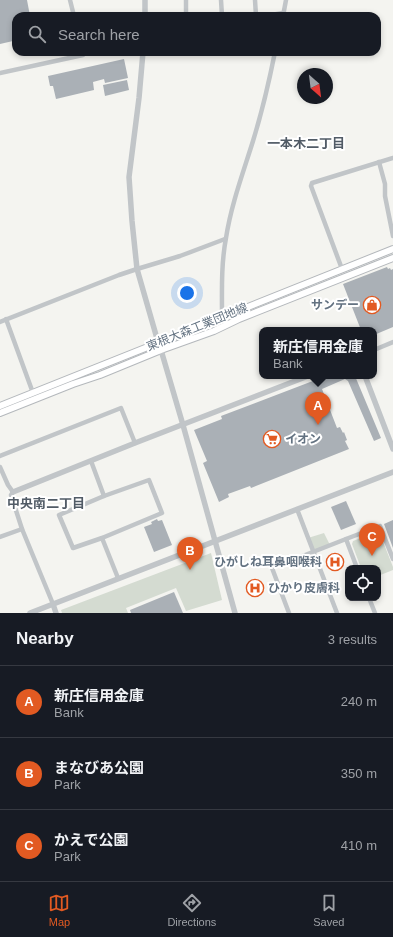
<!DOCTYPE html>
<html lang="en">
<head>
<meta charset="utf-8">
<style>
  body { margin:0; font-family:Arial,"Noto Sans JP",sans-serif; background:#20242c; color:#f1f3f6 }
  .controls { position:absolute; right:12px; bottom:12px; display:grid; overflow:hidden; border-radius:8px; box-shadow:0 2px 6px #0003 }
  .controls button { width:36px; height:36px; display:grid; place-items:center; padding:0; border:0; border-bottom:1px solid #363941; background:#171b24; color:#f1f3f6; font:20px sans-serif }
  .compass { position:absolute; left:297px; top:68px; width:36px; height:36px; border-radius:50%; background:#171b24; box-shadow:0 2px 6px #0003; rotate:152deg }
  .you { position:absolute; left:187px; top:293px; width:14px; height:14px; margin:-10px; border:3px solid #fff; border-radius:50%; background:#1a73e8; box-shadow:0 0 0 6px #1a73e833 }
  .badge { display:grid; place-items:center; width:26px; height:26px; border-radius:50%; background:#e25a22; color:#fff; font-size:13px; font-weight:700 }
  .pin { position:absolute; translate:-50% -33px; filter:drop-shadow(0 1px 2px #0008) }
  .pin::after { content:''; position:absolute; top:21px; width:14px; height:12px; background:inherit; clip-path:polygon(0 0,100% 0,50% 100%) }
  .popup { position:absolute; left:259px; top:327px; width:118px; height:52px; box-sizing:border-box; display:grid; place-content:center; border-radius:8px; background:#171b24; filter:drop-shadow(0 1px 3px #0005); font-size:13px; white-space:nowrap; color:#9ea1a6 }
  .popup b { font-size:15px; color:#f1f3f6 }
  .popup::after { content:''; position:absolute; left:50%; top:100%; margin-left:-8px; border:8px solid transparent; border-top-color:#171b24 }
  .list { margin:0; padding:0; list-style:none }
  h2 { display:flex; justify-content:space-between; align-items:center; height:52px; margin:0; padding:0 16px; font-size:17px }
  h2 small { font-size:13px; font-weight:400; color:#9ea1a6 }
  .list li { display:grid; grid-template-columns:26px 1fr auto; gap:12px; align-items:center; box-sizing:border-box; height:72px; padding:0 16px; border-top:1px solid #363941 }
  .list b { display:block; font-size:15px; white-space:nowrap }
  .list p { margin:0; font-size:13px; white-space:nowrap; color:#9ea1a6 }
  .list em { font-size:13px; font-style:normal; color:#9ea1a6 }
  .icon { flex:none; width:22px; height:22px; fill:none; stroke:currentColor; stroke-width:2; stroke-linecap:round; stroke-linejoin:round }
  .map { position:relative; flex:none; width:393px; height:613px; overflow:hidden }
  .search { position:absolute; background:#171b24; box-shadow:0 2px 6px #0003; left:12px; right:12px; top:12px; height:44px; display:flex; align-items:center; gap:10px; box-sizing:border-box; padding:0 14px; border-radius:12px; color:#9ea1a6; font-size:15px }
  .sheet { height:268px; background:#171b24 }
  nav { display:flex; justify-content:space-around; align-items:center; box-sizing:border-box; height:56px; border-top:1px solid #363941; background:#171b24; font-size:11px; color:#9ea1a6 }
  nav a { display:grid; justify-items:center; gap:2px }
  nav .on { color:#e25a22 }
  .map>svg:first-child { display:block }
</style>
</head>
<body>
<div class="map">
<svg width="393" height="613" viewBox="0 0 393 613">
  <rect width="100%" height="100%" fill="#f4f4f0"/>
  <g fill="#d4dbd1">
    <polygon points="376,532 380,534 393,567 393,570 378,576 378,568 361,568 352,544 353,541"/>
    <polygon points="324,533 330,545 313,552 308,538"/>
    <polygon points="211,553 222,600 186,611 176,588 126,608 128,613 62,613 61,610"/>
  </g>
  <g fill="#aab0b6">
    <polygon points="0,0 27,0 30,16 16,16 16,44 14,45 13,41 0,44"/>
    <polygon points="124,59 128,78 105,83 104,79 93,82 94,90 56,99 53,86 50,86 48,76"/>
    <polygon points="127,80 129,90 105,96 103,85"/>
    <polygon points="387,267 388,269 390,268 391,270 393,269 393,327 374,335 374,330 361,330 343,284"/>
    <polygon points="333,376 355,376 381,438 374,441 348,381 345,379 322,389 337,428 340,427 343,433 344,432 347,440 345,441 349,449 251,488 250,486 228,494 229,497 219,502 203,463 207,461 194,430 222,419 221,416 318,379 319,382"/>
    <polygon points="346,501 356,524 341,530 331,507"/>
    <polygon points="157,519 158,521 162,520 172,545 154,552 144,527 152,524 151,522"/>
    <polygon points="393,520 393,548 384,524"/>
    <polygon points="174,592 183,613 131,613 130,610"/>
  </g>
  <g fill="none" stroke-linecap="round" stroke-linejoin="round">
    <defs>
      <g id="secondary">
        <polyline points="0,406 393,249"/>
        <polyline points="0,413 73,384 100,375 161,350 214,331 239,319 393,258"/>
      </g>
    </defs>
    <use href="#secondary" stroke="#b4b8bc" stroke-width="8"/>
    <g stroke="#c1c5c8" stroke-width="4.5">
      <polyline points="70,0 74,16"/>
      <polyline points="186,0 186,16"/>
      <polyline points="221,0 222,16"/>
      <polyline points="255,0 256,16"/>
      <polyline points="265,16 283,13"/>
      <polyline points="283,16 286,0"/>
      <polyline points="0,73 83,55 82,52"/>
      <polyline points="379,162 385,184 385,196 393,236"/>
      <polyline points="342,269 311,186 312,183 393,158"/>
      <path d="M222,317C222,291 221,264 226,238C231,205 243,173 253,141C262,112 269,82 275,52"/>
      <polyline points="6,319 33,393"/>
      <polyline points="0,322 119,275 137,269 180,256 225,239"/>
      <polyline points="374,350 393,342"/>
      <polyline points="0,456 121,408 135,443"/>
      <polyline points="91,461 104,496"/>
      <polyline points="0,467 8,485 13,492 11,495 22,529 53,604"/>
      <polygon points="149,480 162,513 102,538 73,548 59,515 104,496"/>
      <polyline points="297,509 337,613"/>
      <polyline points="0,537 22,529"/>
      <polyline points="102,538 118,578"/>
      <polyline points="346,539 357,568"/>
      <polyline points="369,598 375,613"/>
      <polyline points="289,613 272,568 346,539 380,526 393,559"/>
    </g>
    <g stroke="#c1c5c8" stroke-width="5.5">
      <polyline points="145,16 145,0"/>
      <polyline points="143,52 139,98 129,177 132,221 137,269 158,342 161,350 183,425 235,613"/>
      <polyline points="365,376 393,449"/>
      <polyline points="13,492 135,443 308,376"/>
      <polyline points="53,604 56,613"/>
      <polyline points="30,613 393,472"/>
    </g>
    <use href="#secondary" stroke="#fff" stroke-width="6"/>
  </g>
  <defs>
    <symbol id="shop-ring" viewBox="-11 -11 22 22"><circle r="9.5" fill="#fff" stroke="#e25a22" stroke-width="1.5"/><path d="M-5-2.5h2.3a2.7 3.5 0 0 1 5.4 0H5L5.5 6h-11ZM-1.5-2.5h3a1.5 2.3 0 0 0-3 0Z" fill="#e25a22"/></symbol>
    <symbol id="supermarket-ring" viewBox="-11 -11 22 22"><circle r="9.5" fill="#fff" stroke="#e25a22" stroke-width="1.5"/><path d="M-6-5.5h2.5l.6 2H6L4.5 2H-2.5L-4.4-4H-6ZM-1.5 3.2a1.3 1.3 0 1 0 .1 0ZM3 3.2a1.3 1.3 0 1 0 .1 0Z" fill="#e25a22"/></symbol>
    <symbol id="hospital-ring" viewBox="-11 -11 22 22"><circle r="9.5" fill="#fff" stroke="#e25a22" stroke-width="1.5"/><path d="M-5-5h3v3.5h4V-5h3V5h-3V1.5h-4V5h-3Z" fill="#e25a22"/></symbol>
  </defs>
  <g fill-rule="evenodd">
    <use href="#shop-ring" x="362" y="295" width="20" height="20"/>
    <use href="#supermarket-ring" x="262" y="429" width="20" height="20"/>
    <use href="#hospital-ring" x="325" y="552" width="20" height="20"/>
    <use href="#hospital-ring" x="245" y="578" width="20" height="20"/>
  </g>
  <g text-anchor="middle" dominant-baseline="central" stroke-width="4" stroke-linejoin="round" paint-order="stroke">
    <g font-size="12" font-weight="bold" fill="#637281" stroke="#fff" text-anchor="end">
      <text x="359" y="305">サンデー</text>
      <text x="285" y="439" text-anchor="start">イオン</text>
      <text x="322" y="562">ひがしね耳鼻咽喉科</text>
      <text x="268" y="588" text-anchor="start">ひかり皮膚科</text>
    </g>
    <g font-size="12" fill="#637281" stroke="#fff">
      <text transform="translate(197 327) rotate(-22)">東根大森工業団地線</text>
    </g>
    <g font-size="13" font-weight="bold" fill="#515b66" stroke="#fff">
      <text x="306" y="143">一本木二丁目</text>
      <text x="46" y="503">中央南二丁目</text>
    </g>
  </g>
</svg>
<div class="controls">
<button><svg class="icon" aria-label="locate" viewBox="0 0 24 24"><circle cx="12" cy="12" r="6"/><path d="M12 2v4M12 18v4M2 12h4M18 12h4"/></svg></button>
</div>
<svg class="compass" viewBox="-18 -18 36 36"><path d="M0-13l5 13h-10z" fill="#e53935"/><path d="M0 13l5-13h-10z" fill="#9ea1a6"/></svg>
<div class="you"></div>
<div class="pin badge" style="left:318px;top:425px">A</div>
<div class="popup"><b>新庄信用金庫</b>Bank</div>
<div class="pin badge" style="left:190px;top:570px">B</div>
<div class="pin badge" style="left:372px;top:556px">C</div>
<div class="search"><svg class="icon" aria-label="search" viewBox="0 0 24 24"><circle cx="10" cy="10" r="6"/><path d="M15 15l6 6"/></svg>Search here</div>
</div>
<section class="sheet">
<h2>Nearby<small>3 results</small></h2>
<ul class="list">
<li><span class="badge">A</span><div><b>新庄信用金庫</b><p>Bank</p></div><em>240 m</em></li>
<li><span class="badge">B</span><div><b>まなびあ公園</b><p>Park</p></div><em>350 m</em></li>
<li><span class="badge">C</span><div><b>かえで公園</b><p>Park</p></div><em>410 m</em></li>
</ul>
</section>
<nav>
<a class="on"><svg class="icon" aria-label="map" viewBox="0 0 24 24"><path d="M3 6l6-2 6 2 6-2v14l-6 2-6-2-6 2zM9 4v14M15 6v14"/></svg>Map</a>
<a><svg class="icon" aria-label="directions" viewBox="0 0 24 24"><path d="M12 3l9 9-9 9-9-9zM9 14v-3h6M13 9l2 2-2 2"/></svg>Directions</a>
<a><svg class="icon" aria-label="saved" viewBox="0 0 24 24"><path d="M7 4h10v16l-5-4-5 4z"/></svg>Saved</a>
</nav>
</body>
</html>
